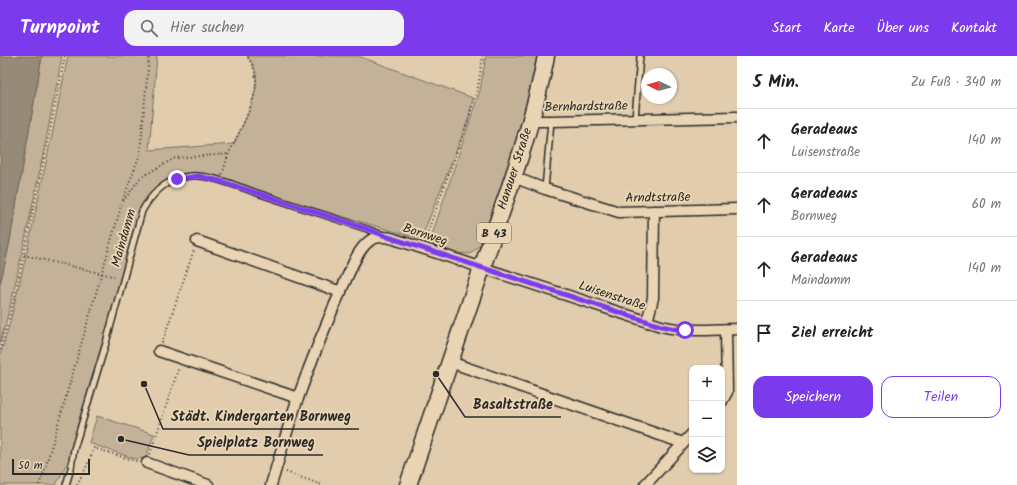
<!DOCTYPE html>
<html lang="de">
<head>
<meta charset="utf-8">
<style>
  body { margin:0; font-family:Kalam,sans-serif; background:#f2f2f2; color:#222 }
  .controls { position:absolute; right:12px; bottom:12px; display:grid; overflow:hidden; border-radius:8px; box-shadow:0 1px 3px #0004 }
  .controls button { width:36px; height:36px; display:grid; place-items:center; padding:0; border:0; border-bottom:1px solid #e0e0e0; background:#fff; color:#222; font:20px sans-serif }
  .compass { position:absolute; left:641px; top:12px; width:36px; height:36px; border-radius:50%; background:#fff; box-shadow:0 1px 3px #0004; rotate:275deg }
  .scale { position:absolute; left:12px; bottom:10px; width:78px; box-sizing:border-box; padding-left:4px; border:2px solid #2b2b2b; border-top:0; font-size:11px; line-height:14px; white-space:nowrap; color:#2b2b2b; -webkit-text-stroke:3px #e9d4b3; paint-order:stroke }
  .stop { position:absolute; width:12px; height:12px; margin:-9px; border:3px solid #7c3aed; border-radius:50%; background:#fff }
  .stop.end { background:#7c3aed; border-color:#fff; box-shadow:0 1px 4px #0008 }
  .list { margin:0; padding:0; list-style:none }
  h2 { display:flex; justify-content:space-between; align-items:center; height:52px; margin:0; padding:0 16px; font-size:17px }
  h2 small { font-size:13px; font-weight:400; color:#767676 }
  .list li { display:grid; grid-template-columns:26px 1fr auto; gap:12px; align-items:center; box-sizing:border-box; height:64px; padding:0 16px; border-top:1px solid #e0e0e0 }
  .list b { display:block; font-size:15px; white-space:nowrap }
  .list p { margin:0; font-size:13px; white-space:nowrap; color:#767676 }
  .list em { font-size:13px; font-style:normal; color:#767676 }
  .actions { display:flex; gap:8px; padding:12px 16px }
  .actions a { flex:1; padding:9px 0; border:1px solid #7c3aed; border-radius:12px; text-align:center; font-size:14px; color:#7c3aed }
  .actions .main { background:#7c3aed; color:#fff }
  .icon { flex:none; width:22px; height:22px; fill:none; stroke:currentColor; stroke-width:2; stroke-linecap:round; stroke-linejoin:round }
  .map { position:relative; flex:none; width:737px; height:429px; overflow:hidden }
  header { display:flex; align-items:center; gap:24px; box-sizing:border-box; height:56px; padding:0 20px; background:#7c3aed; color:#fff }
  header strong { font-size:19px }
  nav { display:flex; gap:22px; margin-inline-start:auto; font-size:14px }
  .search { width:280px; height:36px; background:#f2f2f2; display:flex; align-items:center; gap:10px; box-sizing:border-box; padding:0 14px; border-radius:12px; color:#767676; font-size:15px }
  main { display:flex }
  aside { flex:1; background:#fff }
  .map>svg:first-child { display:block }
</style>
</head>
<body>
<header>
<strong>Turnpoint</strong>
<div class="search"><svg class="icon" aria-label="search" viewBox="0 0 24 24"><circle cx="10" cy="10" r="6"/><path d="M15 15l6 6"/></svg>Hier suchen</div>
<nav><a>Start</a><a>Karte</a><a>Über uns</a><a>Kontakt</a></nav>
</header>
<main>
<div class="map">
<svg width="737" height="429" viewBox="0 0 737 429">
  <rect width="100%" height="100%" fill="#e1cdae"/>
  <filter id="ink" filterUnits="userSpaceOnUse"><feTurbulence type="fractalNoise" baseFrequency=".025" numOctaves="2"/><feDisplacementMap in="SourceGraphic" scale="8" xChannelSelector="R" yChannelSelector="G"/><feConvolveMatrix kernelMatrix="1 2 1 2 8 2 1 2 1" color-interpolation-filters="sRGB"/></filter>
  <g filter="url(#ink)">
    <g fill="#c3b298" stroke="#776e62">
      <path d="M42,0H62C52,55 41,110 29,165C20,205 12,247 0,287V228L9,190Z"/>
      <path d="M68,0H157L149,94L234,88C243,67 261,37 255,14C253,9 250,4 247,0H358L473,42L468,65L421,183L220,125L189,121L164,129L142,155L74,393L56,429H0V299L9,270L26,200L53,74Z"/>
      <polygon points="486,0 537,0 522,70 502,132 482,187 470,198 456,197 429,188 480,34"/>
      <polygon points="97,360 154,378 146,402 135,403 89,387"/>
    </g>
    <polygon fill="#978a78" stroke="#6c6459" points="0,0 42,0 9,190 0,228"/>
    <g fill="none" stroke-linecap="round" stroke-linejoin="round">
      <defs>
        <g id="lane">
          <polyline points="635,63 640,0"/>
          <polyline points="545,133 551,65"/>
          <path d="M66,429L71,412L74,393L106,287L142,155C150,141 161,128 177,123C183,121 192,119 198,120C217,121 239,131 257,137C293,149 330,161 367,173L383,179"/>
        </g>
        <g id="street">
          <polyline points="530,65 551,65 737,61"/>
          <polyline points="513,121 545,133 619,156 737,153"/>
          <polyline points="197,185 341,236"/>
          <polyline points="647,266 653,242 654,155"/>
          <polyline points="159,295 298,342"/>
          <polyline points="450,306 683,387"/>
          <polyline points="722,345 727,336 726,274"/>
          <polyline points="147,407 208,429"/>
          <path d="M271,429C280,400 288,370 298,342C312,303 327,265 344,228C350,215 357,195 368,186C375,180 386,180 394,183L661,270C686,276 712,274 737,273"/>
          <polyline points="645,429 692,378"/>
        </g>
        <path id="primary" d="M408,429C434,353 460,276 486,200C509,134 533,69 546,0"/>
      </defs>
      <use href="#lane" stroke="#2b2b2b" stroke-width="8"/>
      <use href="#street" stroke="#2b2b2b" stroke-width="13"/>
      <use href="#primary" stroke="#2b2b2b" stroke-width="19"/>
      <g stroke="#2b2b2b" stroke-width="2" stroke-dasharray="1 3" stroke-linecap="butt">
        <path d="M222,118C225,111 226,104 229,97C238,78 256,46 256,26C256,16 253,8 247,0"/>
        <polyline points="123,144 140,98 149,0"/>
        <polyline points="425,183 468,65 478,31 483,0"/>
        <polyline points="24,199 116,221"/>
        <polyline points="162,287 194,194"/>
        <path d="M0,294C13,251 22,208 31,164C43,109 54,55 65,0"/>
        <polyline points="150,398 179,311"/>
        <polyline points="286,416 322,429"/>
        <polyline points="39,429 45,413 122,147 140,122 175,102 229,98"/>
        <polyline points="77,429 86,412 94,392 135,405 137,405"/>
      </g>
      <use href="#lane" stroke="#e9d4b3" stroke-width="5"/>
      <use href="#street" stroke="#e9d4b3" stroke-width="10"/>
      <use href="#primary" stroke="#e9d4b3" stroke-width="16"/>
    </g>
  </g>
  <g fill="none" stroke-linecap="round" stroke-linejoin="round" filter="url(#ink)">
    <polyline stroke="#7c3aed" stroke-width="5" points="177,123 198,120 220,125 367,173 388,181 661,270 676,273 685,274"/>
  </g>
  <g text-anchor="middle" dominant-baseline="central" stroke-width="4" stroke-linejoin="round" paint-order="stroke">
    <rect fill="#e9d4b3" stroke="#645e54" stroke-width="1" x="477" y="167" width="34" height="20" rx="3"/>
    <g font-size="12" font-weight="bold" fill="#2b2b2b">
      <text x="494" y="177">B 43</text>
    </g>
    <g font-size="13" fill="#2b2b2b" stroke="#e9d4b3">
      <text transform="translate(586 51) rotate(-1)">Bernhardstraße</text>
      <text transform="translate(515 113) rotate(-72)">Hanauer Straße</text>
      <text transform="translate(658 142) rotate(-1)">Arndtstraße</text>
      <text transform="translate(425 179) rotate(18)">Bornweg</text>
      <text transform="translate(124 182) rotate(-74)">Maindamm</text>
      <text transform="translate(612 240) rotate(18)">Luisenstraße</text>
    </g>
  </g>
  <path fill="none" stroke="#2b2b2b" stroke-width="1.5" d="M436 318L465 361H561M144 328L163 373H359M121 383L189 399H323"/>
  <g fill="#2b2b2b" stroke="#e9d4b3" stroke-width="1.5">
    <circle cx="436" cy="318" r="4"/>
    <circle cx="144" cy="328" r="4"/>
    <circle cx="121" cy="383" r="4"/>
  </g>
  <g font-size="14" text-anchor="middle" font-weight="bold" fill="#2b2b2b" stroke="#e9d4b3" stroke-width="4" stroke-linejoin="round" paint-order="stroke">
    <text x="513" y="353">Basaltstraße</text>
    <text x="261" y="365">Städt. Kindergarten Bornweg</text>
    <text x="256" y="391">Spielplatz Bornweg</text>
  </g>
</svg>
<div class="controls">
<button>+</button>
<button>−</button>
<button><svg class="icon" aria-label="layers" viewBox="0 0 24 24"><path d="M12 4l9 5-9 5-9-5zM3 14l9 5 9-5"/></svg></button>
</div>
<svg class="compass" viewBox="-18 -18 36 36"><path d="M0-13l5 13h-10z" fill="#e53935"/><path d="M0 13l5-13h-10z" fill="#767676"/></svg>
<div class="scale">50 m</div>
<div class="stop" style="left:685px;top:274px"></div>
<div class="stop end" style="left:177px;top:123px"></div>
</div>
<aside>
<h2>5 Min.<small>Zu Fuß · 340 m</small></h2>
<ul class="list">
<li><svg class="icon" aria-label="ahead" viewBox="0 0 24 24"><path d="M12 20V5M6 11l6-6 6 6"/></svg><div><b>Geradeaus</b><p>Luisenstraße</p></div><em>140 m</em></li>
<li><svg class="icon" aria-label="ahead" viewBox="0 0 24 24"><path d="M12 20V5M6 11l6-6 6 6"/></svg><div><b>Geradeaus</b><p>Bornweg</p></div><em>60 m</em></li>
<li><svg class="icon" aria-label="ahead" viewBox="0 0 24 24"><path d="M12 20V5M6 11l6-6 6 6"/></svg><div><b>Geradeaus</b><p>Maindamm</p></div><em>140 m</em></li>
<li><svg class="icon" aria-label="arrive" viewBox="0 0 24 24"><path d="M6 21V4h12l-3 4 3 4H6"/></svg><div><b>Ziel erreicht</b></div></li>
</ul>
<div class="actions"><a class="main">Speichern</a><a>Teilen</a></div>
</aside>
</main>
</body>
</html>
